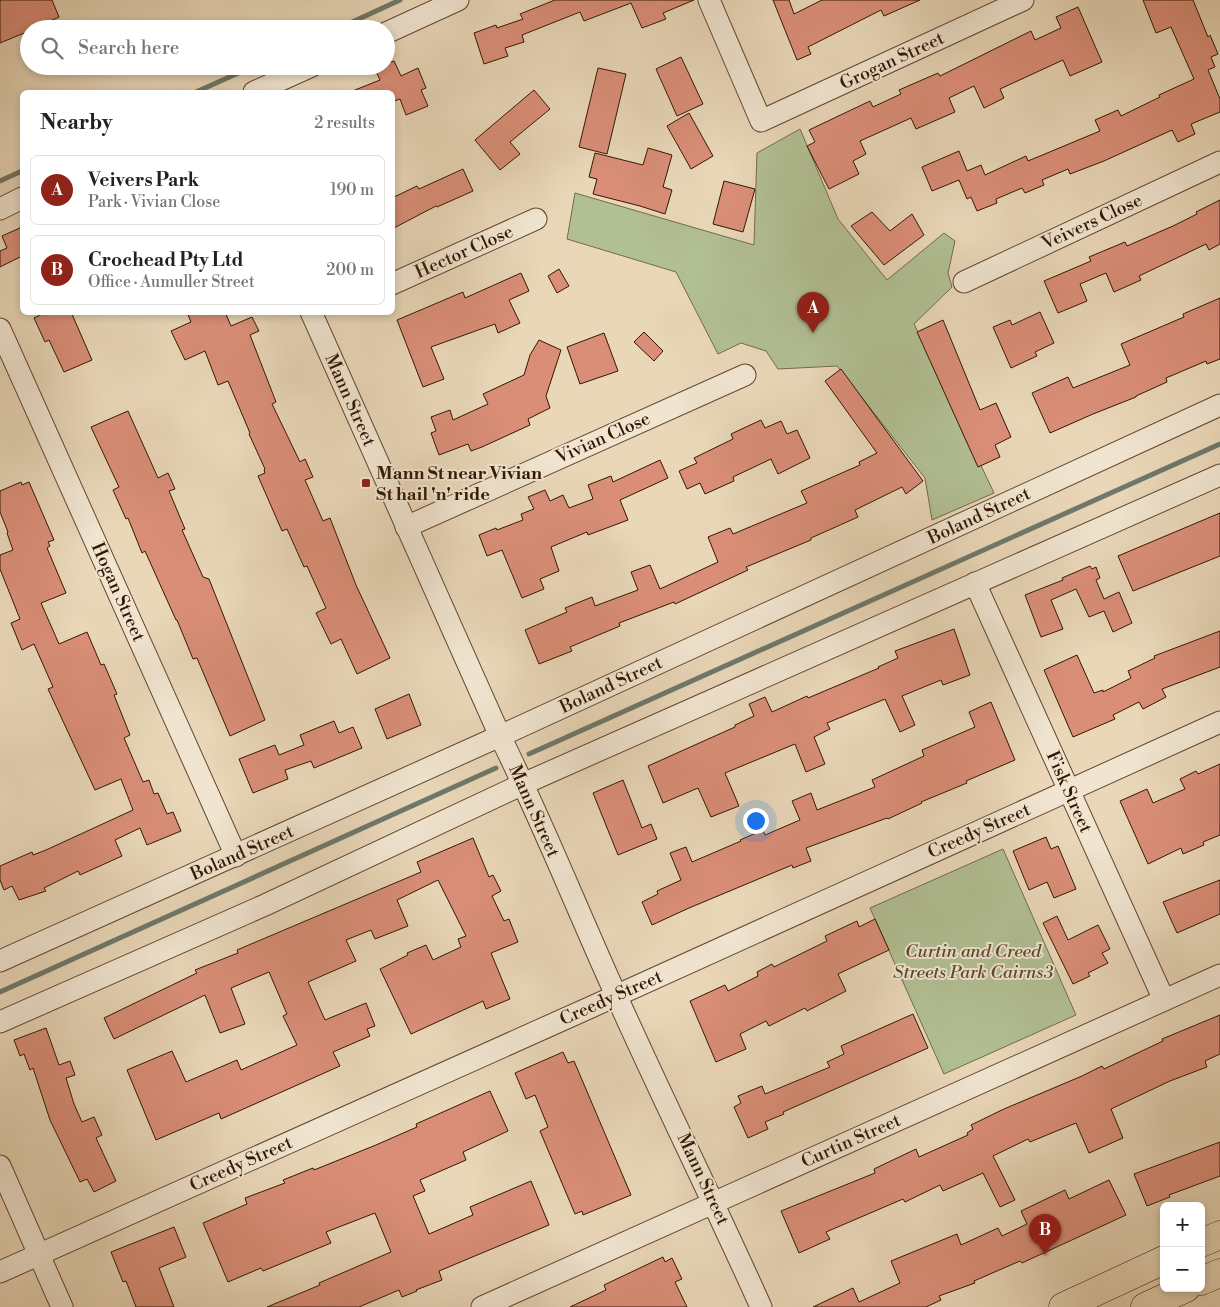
<!DOCTYPE html>
<html lang="en">
<head>
<meta charset="utf-8">
<style>
  body { margin:0; font-family:"Libre Bodoni",serif; background:#f2f2f2; color:#202124 }
  .controls { position:absolute; right:15px; bottom:15px; display:grid; overflow:hidden; border-radius:8px; box-shadow:0 2px 8px #0003 }
  .controls button { width:45px; height:45px; display:grid; place-items:center; padding:0; border:0; border-bottom:1px solid #e0e0e0; background:#fff; color:#202124; font:25px sans-serif }
  .you { position:absolute; left:755px; top:820px; width:18px; height:18px; margin:-12px; border:4px solid #fff; border-radius:50%; background:#1a73e8; box-shadow:0 0 0 8px #1a73e833 }
  .badge { display:grid; place-items:center; width:32px; height:32px; border-radius:50%; background:#8f2418; color:#fff; font-size:16px; font-weight:700 }
  .pin { position:absolute; translate:-50% -41px; filter:drop-shadow(0 1px 2px #0008) }
  .pin::after { content:''; position:absolute; top:26px; width:18px; height:15px; background:inherit; clip-path:polygon(0 0,100% 0,50% 100%) }
  .list { margin:0; padding:0; list-style:none }
  h2 { display:flex; justify-content:space-between; align-items:center; height:65px; margin:0; padding:0 20px; font-size:21px }
  h2 small { font-size:16px; font-weight:400; color:#757577 }
  .list li { display:grid; grid-template-columns:32px 1fr auto; gap:15px; align-items:center; box-sizing:border-box; height:70px; margin:0 10px 10px; padding:0 10px; border:1px solid #e0e0e0; border-radius:8px }
  .list b { display:block; font-size:19px; white-space:nowrap }
  .list p { margin:0; font-size:16px; white-space:nowrap; color:#757577 }
  .list em { font-size:16px; font-style:normal; color:#757577 }
  .icon { flex:none; width:28px; height:28px; fill:none; stroke:currentColor; stroke-width:2; stroke-linecap:round; stroke-linejoin:round }
  .map { position:relative; flex:none; width:1220px; height:1307px; overflow:hidden }
  .search { position:absolute; background:#fff; box-shadow:0 2px 8px #0003; left:20px; top:20px; width:375px; height:55px; display:flex; align-items:center; gap:12px; box-sizing:border-box; padding:0 18px; border-radius:28px; color:#757577; font-size:19px }
  .panel { position:absolute; background:#fff; box-shadow:0 2px 8px #0003; left:20px; top:90px; width:375px; height:225px; border-radius:8px }
  .map>svg:first-child { display:block }
</style>
</head>
<body>
<div class="map">
<svg width="1220" height="1307" viewBox="0 0 1220 1307">
  <rect width="100%" height="100%" fill="#e9d7b8"/>
  <filter id="stains"><feTurbulence type="fractalNoise" baseFrequency=".004" numOctaves="4"/><feColorMatrix values="0 0 0 0 .2 0 0 0 0 .09 0 0 0 0 .02 0 0 0 .5 -.17"/></filter>
  <radialGradient id="worn" r=".72"><stop offset=".6" stop-color="#630" stop-opacity="0"/><stop offset="1" stop-color="#630" stop-opacity=".3"/></radialGradient>
  <g fill="#b1bf93" stroke="#726b4a">
    <polygon points="800,129 838,219 887,280 944,233 955,241 948,273 952,287 914,324 994,493 932,520 925,478 837,366 778,369 766,351 741,343 718,354 676,272 567,239 575,193 754,245 757,153"/>
    <polygon points="1003,849 1076,1015 944,1074 870,908"/>
  </g>
  <g fill="none" stroke-linecap="round" stroke-linejoin="round">
    <g stroke="#6f786b" stroke-width="5">
      <polyline points="337,29 400,0"/>
      <polyline points="196,92 254,66"/>
      <polyline points="0,181 22,171"/>
      <polyline points="529,754 1220,444"/>
      <polyline points="0,992 496,768"/>
    </g>
  </g>
  <g fill="#da8e78" stroke="#321700">
    <polygon points="0,0 52,0 59,17 33,29 29,29 29,31 0,43"/>
    <polygon points="555,0 694,0 663,13 666,19 642,28 631,3 584,21 580,12 522,35 524,42 505,48 508,56 484,64 474,33 496,25 497,28 523,19 520,14"/>
    <polygon points="773,0 789,0 794,14 822,0 920,0 884,16 881,10 808,47 811,54 797,60"/>
    <polygon points="1143,0 1193,0 1208,37 1210,35 1218,54 1211,57 1215,67 1208,70 1220,99 1220,112 1191,124 1195,134 1178,142 1172,130 1104,161 1070,174 1068,169 1042,180 1044,185 1025,193 1022,188 996,199 997,203 977,211 971,197 967,199 959,180 932,191 922,167 959,151 967,171 981,165 985,175 1026,156 1028,161 1100,131 1095,120 1118,110 1121,116 1160,97 1159,95 1194,79 1171,27 1156,33"/>
    <polygon points="1078,7 1102,62 1070,76 1063,60 1000,89 1004,98 984,108 974,86 949,98 955,112 916,129 911,118 860,141 866,154 853,161 859,174 829,189 807,146 815,142 809,130 870,101 873,107 901,94 899,90 938,73 940,76 1031,31 1035,40 1061,28 1056,17"/>
    <polygon points="681,57 703,104 677,116 656,69"/>
    <polygon points="394,61 401,76 418,68 426,88 421,90 428,106 406,115 400,99 392,102 392,92 350,92 380,80 375,69 386,66 386,64"/>
    <polygon points="598,68 626,74 607,154 579,147"/>
    <polygon points="534,90 550,109 510,142 520,154 500,170 475,140"/>
    <polygon points="689,113 713,156 691,169 667,126"/>
    <polygon points="648,148 672,155 663,187 672,190 665,214 640,206 593,194 597,179 589,177 595,153 643,165"/>
    <polygon points="463,169 473,191 437,207 436,206 392,229 392,198 417,186 419,189"/>
    <polygon points="724,181 755,189 743,232 713,224"/>
    <polygon points="1220,200 1220,244 1209,250 1206,244 1139,276 1141,280 1114,292 1106,273 1080,284 1087,301 1058,313 1044,281 1091,261 1089,257 1125,242 1127,246 1173,226 1197,214 1196,212"/>
    <polygon points="872,212 890,231 912,214 924,235 884,265 851,226"/>
    <polygon points="22,227 22,256 0,267 0,251 7,248 2,236"/>
    <polygon points="559,269 569,286 557,293 548,276"/>
    <polygon points="521,273 529,291 509,300 520,323 498,333 495,324 431,347 444,379 423,387 397,320 463,292 465,298"/>
    <polygon points="1220,298 1220,359 1207,364 1206,361 1166,378 1167,382 1136,396 1136,397 1093,414 1050,433 1032,393 1068,377 1073,388 1130,365 1121,344 1184,317 1183,314"/>
    <polygon points="46,312 71,312 92,360 64,372 49,340 45,342 34,318"/>
    <polygon points="187,312 225,312 231,326 252,317 259,331 250,335 276,402 272,404 300,462 305,459 313,477 305,480 323,521 330,518 356,585 390,658 357,674 341,639 331,644 316,613 326,608 307,566 304,567 287,529 282,531 258,476 265,473 264,470 265,469 249,434 250,433 228,381 218,385 205,351 185,360 171,331 191,322"/>
    <polygon points="1040,312 1054,343 1035,352 1037,356 1011,368 993,327 1010,320 1012,325"/>
    <polygon points="943,320 980,410 996,403 1011,437 995,445 1000,457 978,467 917,332"/>
    <polygon points="644,332 663,351 654,361 634,342"/>
    <polygon points="604,333 618,371 580,384 567,347"/>
    <polygon points="539,340 561,350 546,396 550,408 528,419 530,425 482,447 471,451 468,444 439,455 431,433 436,431 431,417 450,410 453,420 488,404 483,394 524,375 530,355"/>
    <polygon points="841,369 923,481 906,494 902,487 855,510 858,517 811,538 811,540 746,567 748,570 675,604 674,602 619,623 620,626 570,647 572,651 539,664 525,630 567,612 565,608 592,597 595,606 638,590 631,572 650,565 660,589 718,562 708,537 730,528 733,534 807,503 801,491 860,465 859,462 877,453 825,381"/>
    <polygon points="128,411 158,478 168,473 175,489 169,491 185,529 182,530 203,577 209,579 265,720 230,736 197,658 193,659 177,620 176,620 145,551 142,553 128,518 126,519 113,490 119,487 91,427"/>
    <polygon points="761,420 765,428 781,421 787,434 797,430 810,458 778,474 771,459 733,477 734,481 705,494 700,483 687,489 679,471 697,463 694,458 733,439 731,434"/>
    <polygon points="660,460 668,478 620,500 628,520 588,535 587,532 551,547 559,571 540,579 544,589 522,598 502,550 487,556 479,535 496,528 497,530 523,520 521,514 534,509 528,497 545,490 550,501 563,495 569,508 593,499 588,485 611,476 613,482"/>
    <polygon points="21,482 22,485 29,482 54,540 48,542 50,546 47,548 66,593 41,603 59,644 87,632 101,665 104,664 117,694 114,695 130,735 124,738 143,782 149,780 154,794 158,793 167,814 173,812 181,831 147,845 140,828 115,840 122,856 80,875 78,871 44,888 46,891 19,900 12,886 4,890 0,880 0,866 32,852 33,855 46,850 133,810 121,779 95,790 48,689 53,687 34,644 22,650 11,623 20,619 0,569 0,555 13,550 7,533 8,532 0,512 0,491"/>
    <polygon points="1220,513 1220,556 1133,591 1118,556"/>
    <polygon points="1090,566 1092,569 1096,567 1100,578 1096,580 1104,599 1119,592 1132,623 1113,632 1104,611 1089,617 1076,589 1051,600 1063,629 1041,637 1025,595 1063,580 1062,578"/>
    <polygon points="954,629 970,675 943,685 941,680 902,696 915,725 900,732 885,699 827,723 830,729 814,737 825,764 806,772 795,744 725,773 739,806 711,817 698,788 663,803 648,766 735,727 735,725 754,716 749,704 765,697 772,712 807,696 808,698 879,668 878,667 898,658 895,651"/>
    <polygon points="1220,631 1220,667 1162,689 1166,697 1143,709 1139,702 1113,715 1115,719 1073,737 1044,670 1077,655 1094,693 1103,690 1103,692 1131,678 1128,671 1155,658 1154,656"/>
    <polygon points="409,694 421,725 387,739 375,709"/>
    <polygon points="991,702 1015,760 966,781 967,783 921,802 922,803 888,819 887,818 806,848 811,861 793,868 792,865 689,908 652,925 642,902 658,894 657,891 681,880 670,853 686,847 692,862 741,841 740,840 763,830 765,835 800,820 792,801 811,793 817,810 875,787 872,780 924,756 922,750 975,727 969,712"/>
    <polygon points="334,721 339,733 353,727 362,748 314,768 311,761 285,770 288,779 253,793 239,759 275,745 279,755 304,745 300,735"/>
    <polygon points="1220,764 1220,835 1203,842 1204,845 1183,854 1181,848 1148,864 1120,801 1147,789 1153,803 1185,789 1180,779 1196,771 1198,774"/>
    <polygon points="623,780 642,828 651,824 657,839 618,855 593,793"/>
    <polygon points="1046,837 1051,849 1058,846 1076,889 1054,898 1047,882 1029,890 1013,851"/>
    <polygon points="473,838 489,877 493,875 501,891 492,896 504,921 509,919 518,942 491,953 510,999 486,1009 483,1001 411,1034 380,969 408,955 407,953 426,945 433,960 461,947 458,939 466,936 438,880 397,900 408,926 375,939 371,930 346,940 356,961 308,982 325,1020 366,1003 375,1026 367,1029 370,1036 333,1052 340,1066 221,1119 219,1113 156,1140 127,1070 172,1051 186,1082 237,1060 241,1070 297,1045 283,1016 287,1014 269,972 231,988 245,1024 220,1033 205,995 114,1039 104,1018 197,973 195,970 238,953 237,950 421,872 417,862"/>
    <polygon points="1220,880 1220,914 1177,933 1163,902"/>
    <polygon points="1057,916 1068,940 1098,925 1110,949 1102,953 1108,963 1088,973 1090,976 1073,984 1043,923"/>
    <polygon points="875,919 889,950 838,974 846,991 807,1011 805,1008 769,1026 766,1021 740,1034 746,1049 716,1062 690,1001 725,985 728,991 758,976 757,972 772,964 774,967 827,941 825,936 857,921 859,927"/>
    <polygon points="913,1014 928,1048 783,1112 784,1114 765,1122 768,1129 748,1138 734,1107 741,1103 738,1096 762,1086 765,1094 830,1067 827,1062 844,1054 841,1046"/>
    <polygon points="1220,1015 1220,1054 1205,1061 1207,1067 1170,1081 1111,1109 1123,1138 1089,1153 1076,1123 1030,1142 1028,1139 993,1156 1015,1200 1000,1207 983,1173 943,1191 940,1185 905,1202 903,1199 826,1232 830,1239 799,1253 781,1211 875,1173 874,1169 916,1149 919,1157 968,1135 967,1133 973,1129 971,1125 1004,1109 1082,1076 1102,1066 1104,1069 1163,1041 1162,1039"/>
    <polygon points="46,1028 59,1065 70,1061 75,1075 66,1078 74,1104 82,1122 94,1117 102,1135 96,1138 116,1181 94,1192 87,1179 80,1182 50,1120 33,1068 30,1070 24,1054 20,1056 14,1040"/>
    <polygon points="563,1052 568,1063 574,1061 631,1195 583,1215 582,1211 575,1214 540,1131 548,1127 535,1095 526,1099 515,1073"/>
    <polygon points="490,1091 508,1131 463,1152 466,1160 420,1180 425,1191 413,1196 429,1234 473,1215 470,1207 531,1181 549,1225 439,1271 442,1280 416,1290 417,1291 402,1297 399,1290 359,1307 267,1307 320,1285 319,1283 391,1252 375,1213 326,1232 331,1243 263,1271 261,1268 228,1282 203,1223 247,1204 245,1198 285,1183 283,1180 313,1168 314,1170 376,1145 417,1127 416,1124"/>
    <polygon points="1220,1142 1220,1176 1169,1195 1170,1197 1147,1206 1134,1174"/>
    <polygon points="1109,1180 1126,1215 1022,1263 1020,1261 974,1281 975,1283 939,1296 941,1300 926,1307 813,1307 853,1288 859,1302 900,1283 891,1261 957,1234 961,1245 998,1228 1002,1236 1027,1224 1021,1211 1065,1190 1069,1199"/>
    <polygon points="174,1227 186,1257 159,1268 174,1307 136,1307 126,1281 123,1282 111,1252"/>
    <polygon points="663,1257 665,1262 672,1258 682,1279 675,1282 687,1307 570,1307 606,1290 604,1285"/>
  </g>
  <g fill="none" stroke-linecap="round" stroke-linejoin="round">
    <defs>
      <g id="minor">
        <polyline points="709,0 761,121 1023,0"/>
        <polyline points="386,33 458,0"/>
        <polyline points="254,92 312,66"/>
        <polyline points="0,209 22,198"/>
        <polyline points="964,282 1220,162"/>
        <polyline points="392,284 536,219"/>
        <path d="M311,312L500,736C542,821 577,909 616,995C663,1100 714,1202 761,1307"/>
        <polyline points="0,329 236,856"/>
        <polyline points="406,527 745,375"/>
        <polyline points="975,583 1164,1000"/>
        <polyline points="0,961 500,736 1220,405"/>
        <polyline points="0,1022 265,905 523,784 1220,475"/>
        <polyline points="0,1166 62,1307"/>
        <polyline points="0,1272 589,1008 1220,722"/>
        <polyline points="482,1307 1220,975"/>
      </g>
      <g id="major">
        <polyline points="1201,1243 1220,1235"/>
        <polyline points="1201,1281 1220,1273"/>
        <polyline points="1063,1307 1164,1260"/>
        <polyline points="1145,1307 1186,1288"/>
      </g>
    </defs>
    <use href="#minor" stroke="#60472e" stroke-width="23"/>
    <use href="#major" stroke="#321700" stroke-width="29"/>
    <use href="#minor" stroke="#f1e5d1" stroke-width="21"/>
    <use href="#major" stroke="#e9d7b8" stroke-width="28"/>
  </g>
  <rect fill="#8f2418" stroke="#f1e5d1" stroke-width="2" x="361" y="478" width="10" height="10" rx="2.5"/>
  <g text-anchor="middle" dominant-baseline="central" stroke-width="4" stroke-linejoin="round" paint-order="stroke">
    <g font-size="18" fill="#321700" stroke="#f1e5d1">
      <text transform="translate(892 61) rotate(-25)">Grogan Street</text>
      <text transform="translate(1092 222) rotate(-25)">Veivers Close</text>
      <text transform="translate(464 252) rotate(-24)">Hector Close</text>
      <text transform="translate(350 400) rotate(66)">Mann Street</text>
      <text transform="translate(603 438) rotate(-24)">Vivian Close</text>
      <text transform="translate(979 516) rotate(-25)">Boland Street</text>
      <text transform="translate(118 592) rotate(66)">Hogan Street</text>
      <text transform="translate(611 685) rotate(-25)">Boland Street</text>
      <text transform="translate(1069 792) rotate(66)">Fisk Street</text>
      <text transform="translate(534 811) rotate(66)">Mann Street</text>
      <text transform="translate(979 831) rotate(-24)">Creedy Street</text>
      <text transform="translate(242 853) rotate(-24)">Boland Street</text>
      <text transform="translate(611 998) rotate(-24)">Creedy Street</text>
      <text transform="translate(851 1141) rotate(-24)">Curtin Street</text>
      <text transform="translate(241 1164) rotate(-24)">Creedy Street</text>
      <text transform="translate(703 1179) rotate(65)">Mann Street</text>
    </g>
    <g font-size="18" font-weight="bold" fill="#321700" stroke="#f1e5d1" text-anchor="start">
      <text x="376" y="473">Mann St near Vivian<tspan x="376" dy="21">St hail 'n' ride</tspan></text>
    </g>
    <g font-size="18" font-style="italic" fill="#58492c" stroke="#f1e5d1">
      <text x="973" y="951">Curtin and Creed<tspan x="973" dy="21">Streets Park Cairns3</tspan></text>
    </g>
  </g>
  <rect width="100%" height="100%" filter="url(#stains)"/>
  <rect width="100%" height="100%" fill="url(#worn)"/>
</svg>
<div class="controls">
<button>+</button>
<button>−</button>
</div>
<div class="you"></div>
<div class="pin badge" style="left:813px;top:333px">A</div>
<div class="pin badge" style="left:1045px;top:1255px">B</div>
<div class="search"><svg class="icon" aria-label="search" viewBox="0 0 24 24"><circle cx="10" cy="10" r="6"/><path d="M15 15l6 6"/></svg>Search here</div>
<section class="panel">
<h2>Nearby<small>2 results</small></h2>
<ul class="list">
<li><span class="badge">A</span><div><b>Veivers Park</b><p>Park · Vivian Close</p></div><em>190 m</em></li>
<li><span class="badge">B</span><div><b>Crochead Pty Ltd</b><p>Office · Aumuller Street</p></div><em>200 m</em></li>
</ul>
</section>
</div>
</body>
</html>
